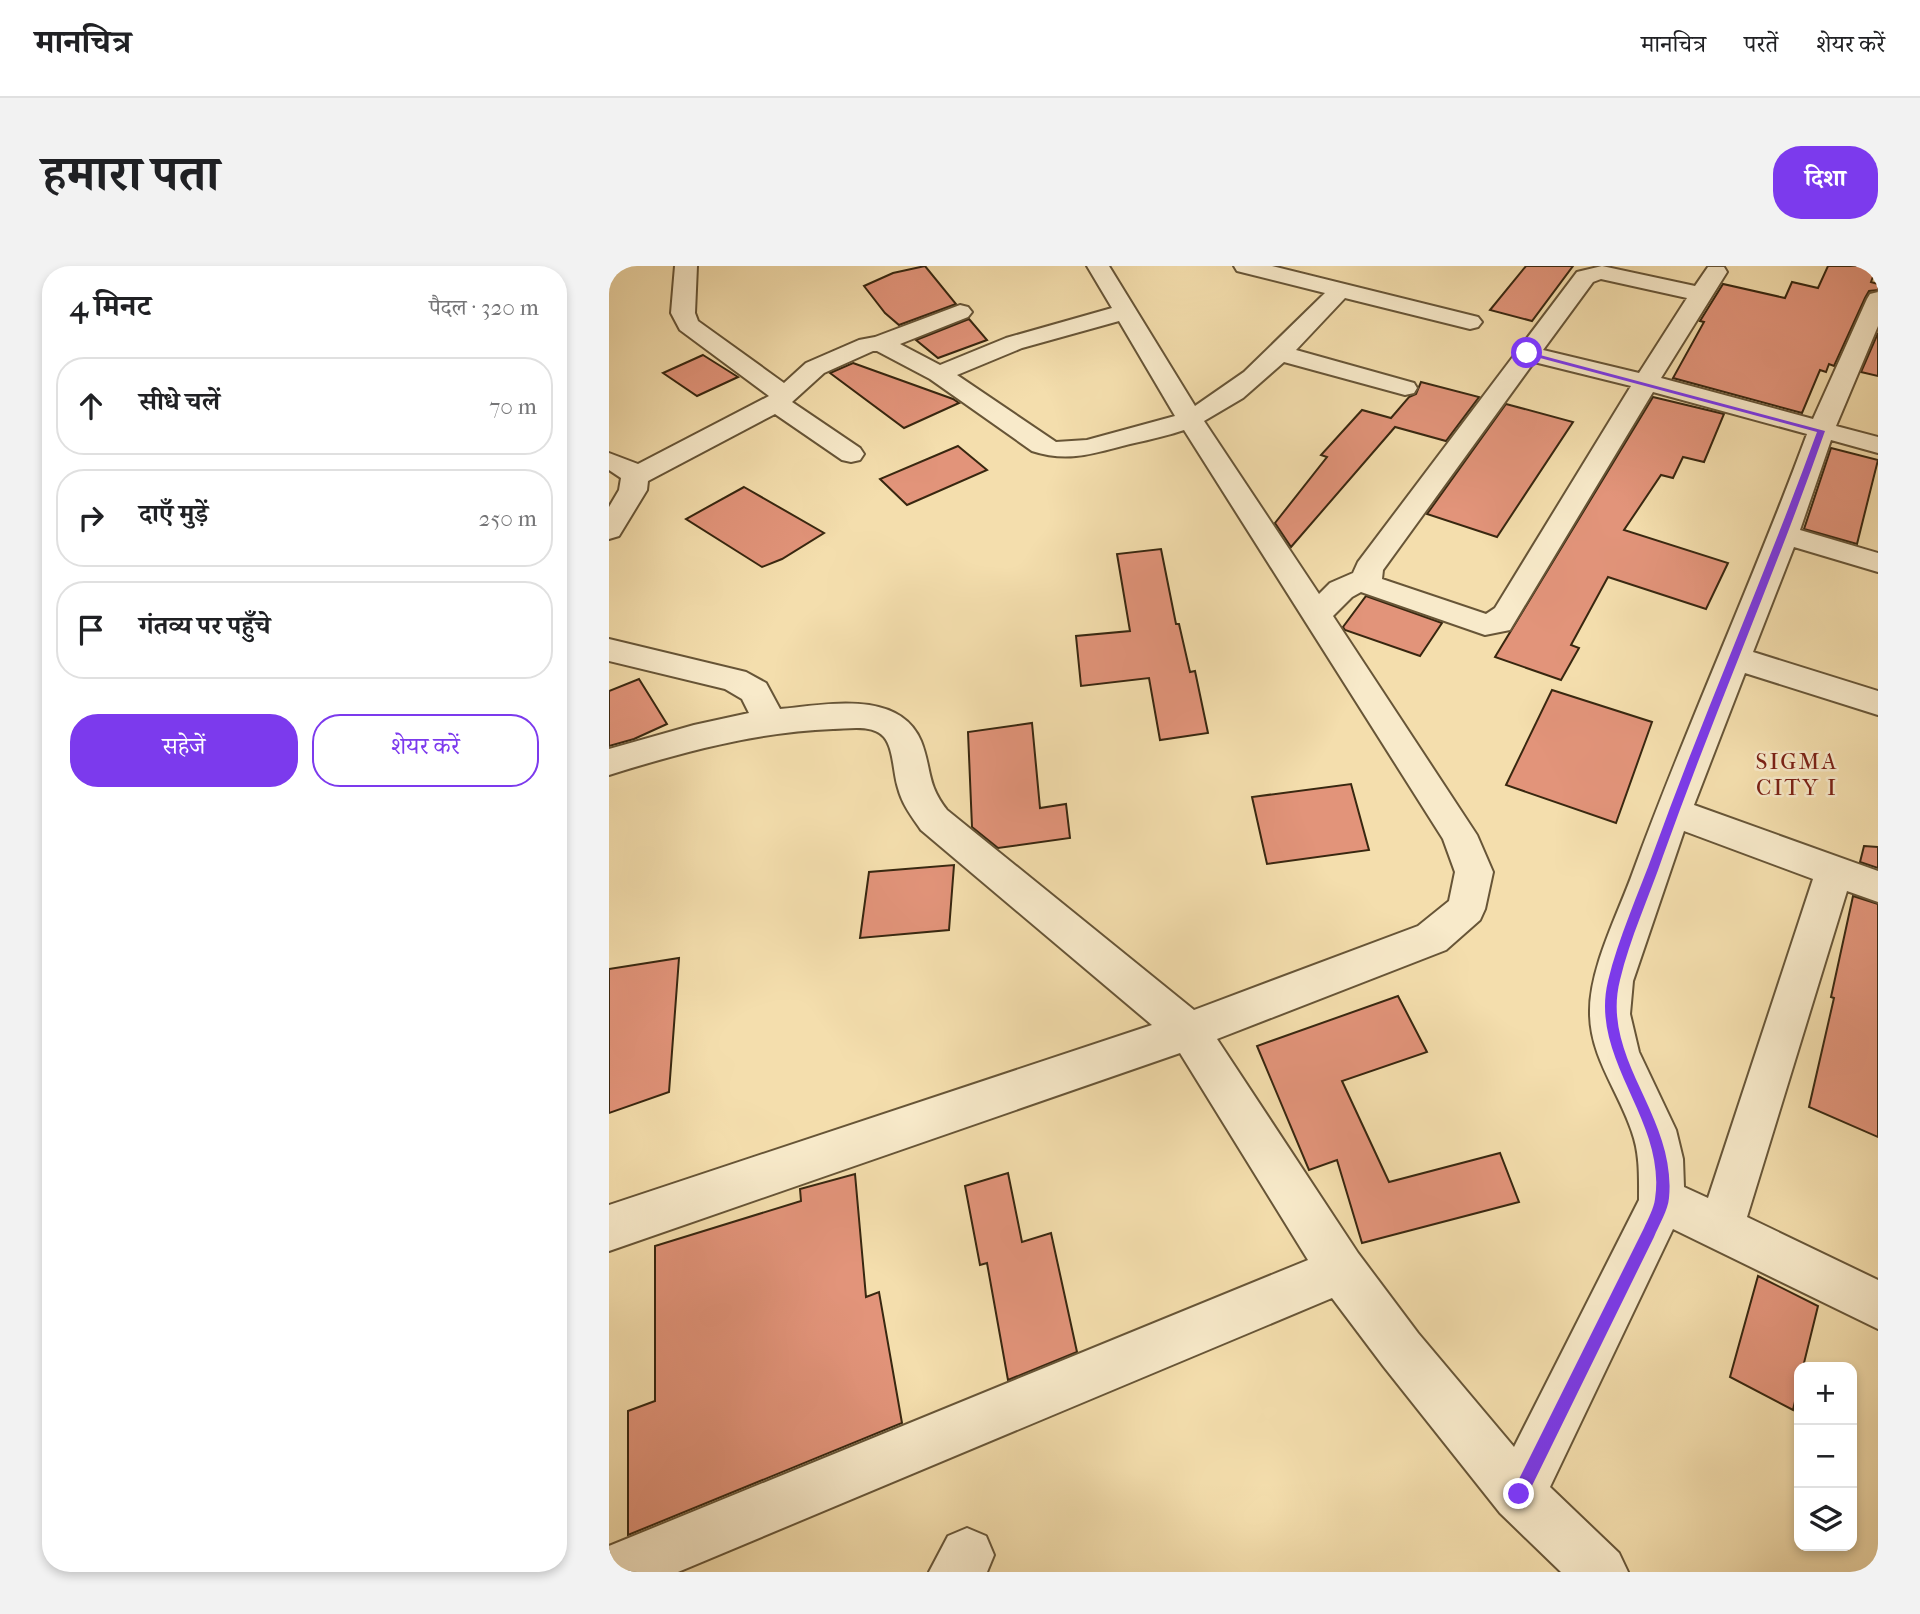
<!DOCTYPE html>
<html lang="hi">
<head>
<meta charset="utf-8">
<style>
  body { margin:0; font-family:"IM FELL French Canon","Noto Serif Devanagari",serif; background:#f2f2f2; color:#202124 }
  .controls { position:absolute; right:21px; bottom:21px; display:grid; overflow:hidden; border-radius:14px; box-shadow:0 4px 10px #0003 }
  .controls button { width:63px; height:63px; display:grid; place-items:center; padding:0; border:0; border-bottom:2px solid #e0e0e0; background:#fff; color:#202124; font:35px sans-serif }
  .stop { position:absolute; width:21px; height:21px; margin:-16px; border:5px solid #7c3aed; border-radius:50%; background:#fff }
  .stop.end { background:#7c3aed; border-color:#fff; box-shadow:0 2px 7px #0008 }
  .list { margin:0; padding:0; list-style:none }
  h2 { display:flex; justify-content:space-between; align-items:center; height:91px; margin:0; padding:0 28px; font-size:30px }
  h2 small { font-size:23px; font-weight:400; color:#757577 }
  .list li { display:grid; grid-template-columns:46px 1fr auto; gap:21px; align-items:center; box-sizing:border-box; height:98px; margin:0 14px 14px; padding:0 14px; border:2px solid #e0e0e0; border-radius:28px }
  .list b { display:block; font-size:26px; white-space:nowrap }
  .list em { font-size:23px; font-style:normal; color:#757577 }
  .actions { display:flex; gap:14px; padding:21px 28px }
  .actions a { flex:1; padding:16px 0; border:2px solid #7c3aed; border-radius:28px; text-align:center; font-size:24px; color:#7c3aed }
  .actions .main { background:#7c3aed; color:#fff }
  .icon { flex:none; width:38px; height:38px; fill:none; stroke:currentColor; stroke-width:2; stroke-linecap:round; stroke-linejoin:round }
  .map { position:relative; flex:none; width:1269px; height:1306px; overflow:hidden; border-radius:28px }
  header { display:flex; align-items:center; gap:42px; box-sizing:border-box; height:98px; padding:0 35px; background:#fff; border-bottom:2px solid #e0e0e0 }
  header strong { font-size:33px }
  nav { display:flex; gap:38px; margin-inline-start:auto; font-size:24px }
  .intro { display:flex; align-items:center; justify-content:space-between; box-sizing:border-box; height:168px; padding:0 42px }
  h1 { margin:0; font-size:49px }
  .button { padding:18px 32px; border-radius:28px; background:#7c3aed; color:#fff; font-size:24px; font-weight:700 }
  main { display:flex; gap:42px; padding:0 42px }
  aside { flex:1; background:#fff; border-radius:28px; box-shadow:0 4px 10px #0003 }
  .map>svg:first-child { display:block }
</style>
</head>
<body>
<header>
<strong>मानचित्र</strong>
<nav><a>मानचित्र</a><a>परतें</a><a>शेयर करें</a></nav>
</header>
<div class="intro"><h1>हमारा पता</h1><a class="button">दिशा</a></div>
<main>
<aside>
<h2>4 मिनट<small>पैदल · 320 m</small></h2>
<ul class="list">
<li><svg class="icon" aria-label="ahead" viewBox="0 0 24 24"><path d="M12 20V5M6 11l6-6 6 6"/></svg><div><b>सीधे चलें</b></div><em>70 m</em></li>
<li><svg class="icon" aria-label="right" viewBox="0 0 24 24"><path d="M7 20v-9h11M14 6l5 5-5 5"/></svg><div><b>दाएँ मुड़ें</b></div><em>250 m</em></li>
<li><svg class="icon" aria-label="arrive" viewBox="0 0 24 24"><path d="M6 21V4h12l-3 4 3 4H6"/></svg><div><b>गंतव्य पर पहुँचे</b></div></li>
</ul>
<div class="actions"><a class="main">सहेजें</a><a>शेयर करें</a></div>
</aside>
<div class="map">
<svg width="1269" height="1306" viewBox="0 0 1269 1306">
  <rect width="100%" height="100%" fill="#f4dead"/>
  <filter id="stains"><feTurbulence type="fractalNoise" baseFrequency=".00286" numOctaves="4"/><feColorMatrix values="0 0 0 0 .2 0 0 0 0 .09 0 0 0 0 .02 0 0 0 .5 -.17"/></filter>
  <radialGradient id="worn" r=".72"><stop offset=".6" stop-color="#630" stop-opacity="0"/><stop offset="1" stop-color="#630" stop-opacity=".3"/></radialGradient>
  <g fill="#e2947a" stroke="#382710" stroke-width="2">
    <polygon points="316,0 347,38 290,59 276,47 255,20 284,7"/>
    <polygon points="917,0 964,0 923,55 881,44"/>
    <polygon points="1219,0 1268,0 1262,16 1269,18 1269,24 1260,25 1256,32 1225,100 1220,98 1217,106 1211,104 1193,147 1064,112 1095,56 1091,55 1114,18 1176,32 1183,16 1209,22"/>
    <polygon points="360,53 378,74 329,92 307,74"/>
    <polygon points="1269,67 1269,110 1252,106"/>
    <polygon points="94,89 129,111 88,130 54,107"/>
    <polygon points="244,97 344,133 350,137 295,162 221,107"/>
    <polygon points="812,116 870,131 837,175 786,161 682,281 666,257 718,191 712,189 753,144 782,152 800,131 807,128"/>
    <polygon points="1044,131 1115,148 1095,196 1074,191 1064,212 1052,209 1015,264 1119,297 1097,343 999,311 962,379 970,382 952,414 886,391"/>
    <polygon points="897,138 964,156 888,271 818,248"/>
    <polygon points="349,180 378,204 298,239 271,213"/>
    <polygon points="1222,182 1269,194 1248,278 1195,263"/>
    <polygon points="135,221 215,267 173,293 153,301 77,253"/>
    <polygon points="552,283 567,358 570,358 581,406 586,405 599,467 551,474 540,412 472,420 467,370 521,365 508,288"/>
    <polygon points="757,330 833,357 811,390 736,364 734,361"/>
    <polygon points="30,413 58,458 25,473 0,480 0,425"/>
    <polygon points="943,424 1043,456 1007,557 897,519"/>
    <polygon points="423,457 431,542 457,538 461,572 389,582 363,561 359,466"/>
    <polygon points="742,518 760,584 658,598 643,531"/>
    <polygon points="1255,580 1269,581 1269,602 1251,596"/>
    <polygon points="345,599 340,664 251,672 260,606"/>
    <polygon points="1244,630 1269,638 1269,871 1200,841 1225,732 1222,731"/>
    <polygon points="70,692 60,826 0,847 0,703"/>
    <polygon points="789,730 818,786 733,815 780,916 891,887 910,936 753,977 728,894 700,904 648,780"/>
    <polygon points="399,907 413,976 442,967 468,1086 399,1114 378,997 371,999 356,920"/>
    <polygon points="246,908 257,1031 270,1026 293,1157 19,1269 19,1145 46,1135 46,980 192,935 191,923"/>
    <polygon points="1149,1010 1209,1040 1194,1101 1190,1101 1190,1118 1184,1144 1121,1111"/>
  </g>
  <g fill="none" stroke-linecap="round" stroke-linejoin="round">
    <defs>
      <g id="minor">
        <path d="M66,0H88L86,47L89,55L175,117L197,97L250,74L266,71L351,39L359,41L363,46L359,51L291,78L331,99L397,72L503,42L478,0H500L586,140L635,106L716,27L628,5L625,0H663L869,51L873,56L869,61L861,63L736,32L687,84L805,117L808,122L805,127L796,129L675,96L634,132L595,155L710,328L721,317L744,307L749,296L968,6L993,0L1086,20L1099,1H1115L1118,6L1052,112L1204,153L1258,33L1261,28L1269,26V60L1227,160L1269,171V187L1222,174L1191,264L1269,287V306L1185,281L1144,386L1269,425V449L1136,407L1085,539L1269,605V636L1238,625L1138,951L1269,1014V1063L1064,963L941,1221L1010,1287L1019,1306H952L891,1247L775,1101L723,1032L69,1306H0V1280L699,994L571,787L0,985V939L543,759L312,564C303,551 293,538 289,522C284,507 285,483 275,471C264,458 239,463 224,463C146,466 74,486 0,509V483L85,459L140,447L133,433L116,423L0,395V373L137,406L157,417L171,443C216,439 290,423 312,475C323,503 317,517 338,544L585,744L809,660L840,635L846,606L834,573L575,164C557,170 539,174 521,178C486,187 459,197 423,185L321,113L268,85H264L215,107L183,136L251,182L255,188L251,194L242,196L233,194L166,148L39,215L38,224L10,270L0,273V241L10,224L12,212L0,204V187L29,198L160,130L71,64L62,47ZM992,13L1078,32L1030,107L934,84L984,16ZM510,55L566,150L478,174L447,176L348,109L413,82ZM925,96L1022,120L886,342L877,348L773,313L774,304ZM1044,126L1198,168C1144,315 1078,458 1024,606C1009,648 980,703 981,747C981,791 1010,826 1023,866C1031,888 1030,911 1030,934L905,1181L809,1067L749,987L608,773L837,684L871,654L876,643L884,606L868,569L724,350L743,331L752,326L876,369L901,364ZM1075,565L1204,613L1099,932L1075,921L1074,893L1067,864L1030,786L1021,748L1024,715Z"/>
        <polygon points="358,1262 377,1270 385,1289 378,1306 320,1306 339,1270"/>
      </g>
    </defs>
    <use href="#minor" stroke="#675537" stroke-width="4"/>
    <use href="#minor" fill="#f8eaca" fill-rule="evenodd"/>
  </g>
  <path fill="#7c3aed" d="M916,85L1216,165C1166,308 1105,447 1054,590C1040,631 1021,672 1011,714C991,793 1068,850 1060,932C1059,944 1050,959 1045,971L916,1234L910,1236L905,1234L902,1228L905,1223L1035,962C1039,953 1045,942 1046,933C1058,854 980,794 999,715C1009,673 1030,626 1045,585C1096,444 1157,307 1208,166L916,88Z"/>
  <g text-anchor="middle" dominant-baseline="central" stroke-width="5" stroke-linejoin="round" paint-order="stroke">
    <g font-size="23" letter-spacing="2" fill="#7a1f14" stroke="#f8eaca">
      <text x="1188" y="495">SIGMA<tspan x="1188" dy="26">CITY I</tspan></text>
    </g>
  </g>
  <rect width="100%" height="100%" filter="url(#stains)"/>
  <rect width="100%" height="100%" fill="url(#worn)"/>
</svg>
<div class="controls">
<button>+</button>
<button>−</button>
<button><svg class="icon" aria-label="layers" viewBox="0 0 24 24"><path d="M12 4l9 5-9 5-9-5zM3 14l9 5 9-5"/></svg></button>
</div>
<div class="stop" style="left:918px;top:87px"></div>
<div class="stop end" style="left:910px;top:1228px"></div>
</div>
</main>
</body>
</html>
